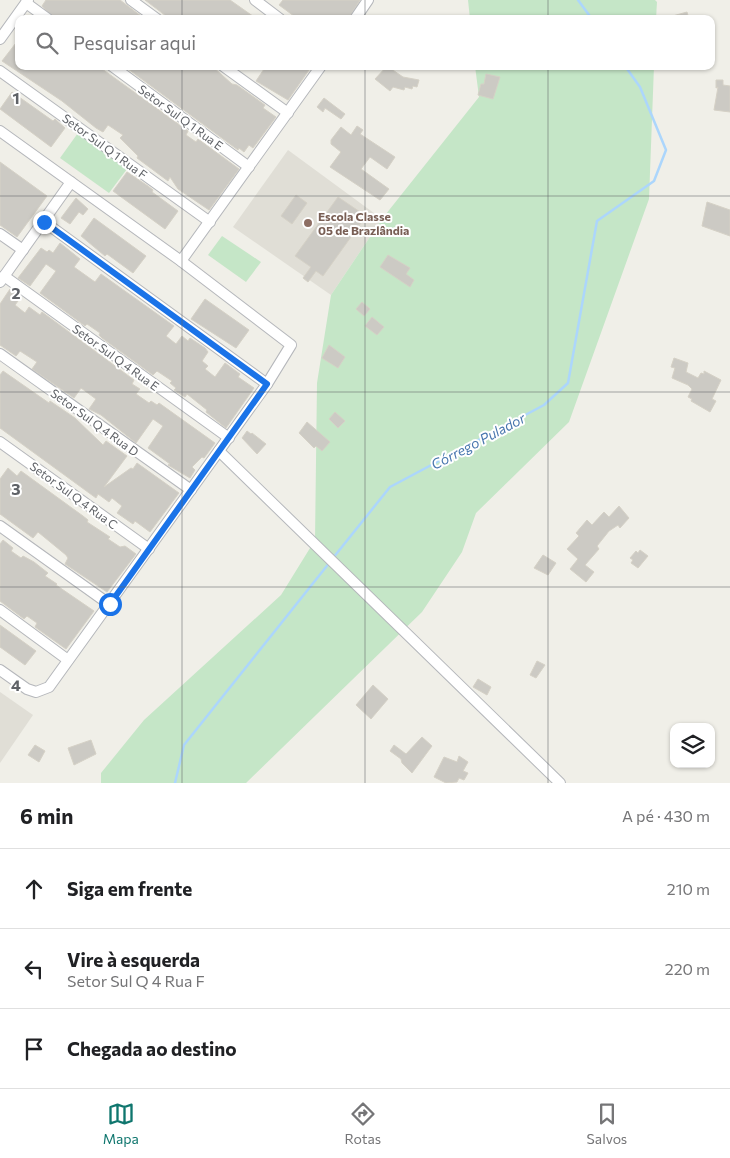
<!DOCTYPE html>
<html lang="pt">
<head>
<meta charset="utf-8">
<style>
  body { margin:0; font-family:Commissioner,sans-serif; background:#f6f6f6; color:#202124 }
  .controls { position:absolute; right:15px; bottom:15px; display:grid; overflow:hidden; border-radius:10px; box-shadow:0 1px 4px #0004 }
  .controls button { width:45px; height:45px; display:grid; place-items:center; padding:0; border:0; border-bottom:1px solid #e0e0e0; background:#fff; color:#202124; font:25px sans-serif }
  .stop { position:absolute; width:15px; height:15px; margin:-11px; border:4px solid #1a73e8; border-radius:50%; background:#fff }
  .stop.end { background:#1a73e8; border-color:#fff; box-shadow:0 1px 5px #0008 }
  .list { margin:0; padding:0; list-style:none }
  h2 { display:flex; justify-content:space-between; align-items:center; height:65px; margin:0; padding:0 20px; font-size:21px }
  h2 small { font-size:16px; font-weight:400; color:#757577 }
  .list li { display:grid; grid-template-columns:32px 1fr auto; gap:15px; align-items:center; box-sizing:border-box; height:80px; padding:0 20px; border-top:1px solid #e0e0e0 }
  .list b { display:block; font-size:19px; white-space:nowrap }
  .list p { margin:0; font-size:16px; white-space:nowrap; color:#757577 }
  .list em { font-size:16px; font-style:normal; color:#757577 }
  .icon { flex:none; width:28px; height:28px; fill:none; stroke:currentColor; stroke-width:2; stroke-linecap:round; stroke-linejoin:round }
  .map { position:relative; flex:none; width:730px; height:783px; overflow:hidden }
  .search { position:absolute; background:#fff; box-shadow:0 1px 4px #0004; left:15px; right:15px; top:15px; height:55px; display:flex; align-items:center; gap:12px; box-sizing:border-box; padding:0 18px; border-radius:10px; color:#757577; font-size:19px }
  .sheet { height:305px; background:#fff }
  nav { display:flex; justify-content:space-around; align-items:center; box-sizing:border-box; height:70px; border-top:1px solid #e0e0e0; background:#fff; font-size:14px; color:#757577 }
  nav a { display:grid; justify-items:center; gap:2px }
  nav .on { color:#0f766e }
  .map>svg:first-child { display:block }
</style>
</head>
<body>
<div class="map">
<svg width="730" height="783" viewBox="0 0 730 783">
  <rect width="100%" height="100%" fill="#f0efe8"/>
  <g fill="#e0ded6">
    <polygon points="288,150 382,219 331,295 233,227"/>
    <polygon points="0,692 33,715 0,763"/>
  </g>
  <g fill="#c5e6c7">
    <polygon points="468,0 655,0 657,2 656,19 470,19"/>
    <polygon points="475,66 654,66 649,199 569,422 476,513 462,552 422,612 246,783 101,783 101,773 144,720 281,595 315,540 317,383 331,295 382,219 479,97"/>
    <polygon points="78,133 127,169 109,193 60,158"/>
    <polygon points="222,236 261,262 246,282 208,255"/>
  </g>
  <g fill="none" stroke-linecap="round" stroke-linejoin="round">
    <g stroke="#acd6fc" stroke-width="2.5">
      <polyline points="578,0 592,19"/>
      <polyline points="333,558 390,487 544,405 568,383 597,221 654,181 666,150 640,87 625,66"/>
      <polyline points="175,783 184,745 330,562"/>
    </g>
  </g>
  <g fill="#cccac4" stroke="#d5d1c6">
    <polygon points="46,0 120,0 145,19 55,19 42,6"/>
    <polygon points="145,0 230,0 257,19 170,19"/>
    <polygon points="283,0 360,0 348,19 298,19 279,5"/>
    <polygon points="687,12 689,19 669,19 669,17"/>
    <polygon points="19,39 19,66 98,66 188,131 186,135 196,142 198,139 239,169 209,210 178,189 170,177 168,181 137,158 138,156 120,138 123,135 108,125 103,132 96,128 62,101 2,61"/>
    <polygon points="124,66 212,66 232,84 237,85 265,105 263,108 276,117 253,148 249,145 244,152 239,148 238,150"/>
    <polygon points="266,66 310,66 308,69 309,70 288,100 256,81"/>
    <polygon points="387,66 403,77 419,80 417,87 413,86 412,89 405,87 404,90 393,87 390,91 375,79"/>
    <polygon points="486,74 500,77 493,99 478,95 481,84 484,84"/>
    <polygon points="716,80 723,80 723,85 730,86 730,112 714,110 718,87 716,88"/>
    <polygon points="12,92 53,121 55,119 65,128 51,147 0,109"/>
    <polygon points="324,98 345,114 341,119 325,108 323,112 317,107"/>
    <polygon points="357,126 363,130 360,134 395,157 387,169 370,157 361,169 389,189 380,200 330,167 341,152 331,144 331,140 341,127 351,135"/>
    <polygon points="0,162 47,196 17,237 0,225"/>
    <polygon points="127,172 148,186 153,190 152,192 178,211 165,229 113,191"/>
    <polygon points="296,195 307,203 292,224 281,216"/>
    <polygon points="338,197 366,216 323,276 316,271 308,282 303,278 311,267 295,256"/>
    <polygon points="76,198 88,209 83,215 79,212 70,224 61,218"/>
    <polygon points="707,202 730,210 730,236 702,226"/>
    <polygon points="94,218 146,256 133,273 107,254 105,256 81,236"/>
    <polygon points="60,243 80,259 74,267 95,282 101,274 174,326 166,336 176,344 182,336 188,341 190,338 205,348 208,352 202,361 208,366 205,369 215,377 225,363 240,374 238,377 254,388 226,428 206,412 207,410 187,394 185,397 174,390 176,388 170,383 172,381 157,371 153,375 102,338 99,335 100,333 87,324 85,326 81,323 40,293 56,271 46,264 30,286 18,278 41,248 47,252 49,250 53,253"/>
    <polygon points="388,255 410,268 406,274 414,280 410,287 380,267"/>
    <polygon points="10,289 21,297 15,305 25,313 29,307 40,315 42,312 134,380 132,384 140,389 136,394 149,403 151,401 157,405 159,403 215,443 204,458 202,457 192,467 195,470 190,478 168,465 170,464 148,448 163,426 153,419 136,443 101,415 89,409 96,399 81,388 74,398 32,369 37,362 20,351 16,356 0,345 0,304"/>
    <polygon points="205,299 249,330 236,348 191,319"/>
    <polygon points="362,302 370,309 364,316 356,309"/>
    <polygon points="372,317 384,327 377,335 365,326"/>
    <polygon points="329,345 345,357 338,368 322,358"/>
    <polygon points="674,358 688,363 686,372 698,378 701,373 704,374 704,371 721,380 712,399 716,401 710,412 691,401 692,399 688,397 692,389 688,385 672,378 675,368 671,367"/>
    <polygon points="3,371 49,403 50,401 75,418 103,445 106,441 127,456 104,487 131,468 133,469 137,463 179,493 150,532 135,521 133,524 117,513 122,506 112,498 109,502 98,494 96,498 0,428 0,375"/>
    <polygon points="335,412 345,421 338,428 329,419"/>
    <polygon points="307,422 330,442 322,451 316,446 314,448 299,433"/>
    <polygon points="247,431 251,434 252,433 266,444 257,454 242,438"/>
    <polygon points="8,468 17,476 21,471 83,516 88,520 87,522 110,537 108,539 120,547 125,546 136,554 107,592 65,564 68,558 66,555 38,532 33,538 0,514 0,479"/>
    <polygon points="619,506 629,518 620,528 618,525 609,531 597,546 599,549 585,565 594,572 586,582 570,569 578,559 567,549 579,536 576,533 587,520 592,525 604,512 609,517"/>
    <polygon points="3,540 13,548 11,551 21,558 23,556 34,562 48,573 45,576 57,584 56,585 94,611 66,649 35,627 37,623 27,616 24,619 0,601 0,544"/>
    <polygon points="640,550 648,556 638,568 631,563 633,560 630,558 636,551 638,553"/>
    <polygon points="543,555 556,563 548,575 534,568"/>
    <polygon points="0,625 36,651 25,665 0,647"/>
    <polygon points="537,661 545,665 536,678 530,675"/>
    <polygon points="478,679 491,687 487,695 473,687"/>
    <polygon points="373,685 388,699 371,719 356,705"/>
    <polygon points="422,737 432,746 412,773 402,763 401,759 390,751 394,745 406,754"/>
    <polygon points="91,740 96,754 74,765 68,748"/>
    <polygon points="35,745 45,751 39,762 28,755"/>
    <polygon points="459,756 468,762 463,771 468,773 464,780 459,778 457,782 446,783 434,777 444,757 457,762"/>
  </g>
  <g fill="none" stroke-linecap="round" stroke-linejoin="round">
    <defs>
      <g id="street">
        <polyline points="131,0 157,19"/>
        <polyline points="255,0 280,19"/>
        <polyline points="26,3 48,19"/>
        <polyline points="355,19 368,0"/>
        <polyline points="0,39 28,0"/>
        <polyline points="112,66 249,167"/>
        <polyline points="223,66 288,113"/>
        <polyline points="0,71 210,222"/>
        <polyline points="0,131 181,261 291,345 267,384 49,687 36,692 27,689 0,670"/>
        <polyline points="43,221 267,384"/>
        <polyline points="0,234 23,250"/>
        <polyline points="181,261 321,66"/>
        <polyline points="4,276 229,438"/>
        <polyline points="0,282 71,182"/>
        <polyline points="0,354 191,490"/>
        <polyline points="0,442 149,549"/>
        <polyline points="219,451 560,783"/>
        <polyline points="0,526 109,604"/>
        <polyline points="0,610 68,660"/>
      </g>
    </defs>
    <use href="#street" stroke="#b5b7bb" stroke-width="12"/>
    <use href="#street" stroke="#fff" stroke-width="10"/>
  </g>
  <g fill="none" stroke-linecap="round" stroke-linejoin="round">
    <polyline stroke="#1a73e8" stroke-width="6" points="44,222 267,384 110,604"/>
  </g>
  <path fill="none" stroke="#5f6267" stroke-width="1" stroke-opacity="0.55" d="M182,0V19M365,0V19M548,0V19M182,66V783M365,66V783M548,66V783M0,196H730M0,392H730M0,587H730"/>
  <circle fill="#8d6e63" stroke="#fff" stroke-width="2" cx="308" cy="223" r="5"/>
  <g text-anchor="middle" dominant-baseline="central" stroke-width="4" stroke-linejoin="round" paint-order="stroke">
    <g font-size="12" fill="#5f6267" stroke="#fff">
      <text transform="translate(181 117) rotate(36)">Setor Sul Q 1 Rua E</text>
      <text transform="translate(105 146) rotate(36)">Setor Sul Q 1 Rua F</text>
      <text transform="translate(116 357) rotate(36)">Setor Sul Q 4 Rua E</text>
      <text transform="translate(95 422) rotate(36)">Setor Sul Q 4 Rua D</text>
      <text transform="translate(74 495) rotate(36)">Setor Sul Q 4 Rua C</text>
    </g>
    <g font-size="12" font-weight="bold" fill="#785e54" stroke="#fff" text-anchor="start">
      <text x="318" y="216">Escola Classe<tspan x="318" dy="14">05 de Brazlândia</tspan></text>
    </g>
    <g font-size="14" font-style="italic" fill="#4876ae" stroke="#fff">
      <text transform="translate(478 441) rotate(-28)">Córrego Pulador</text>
    </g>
  </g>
  <g font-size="16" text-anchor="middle" font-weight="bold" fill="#5f6267" stroke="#fff" stroke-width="4" stroke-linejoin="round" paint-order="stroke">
    <text x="16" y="104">1</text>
    <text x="16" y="299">2</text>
    <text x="16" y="495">3</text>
    <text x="16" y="691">4</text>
  </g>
</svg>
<div class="controls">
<button><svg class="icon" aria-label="layers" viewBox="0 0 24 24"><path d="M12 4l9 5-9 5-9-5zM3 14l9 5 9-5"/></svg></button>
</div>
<div class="stop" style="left:110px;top:604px"></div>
<div class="stop end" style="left:44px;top:222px"></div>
<div class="search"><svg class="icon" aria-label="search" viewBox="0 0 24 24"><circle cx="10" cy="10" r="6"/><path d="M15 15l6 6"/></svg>Pesquisar aqui</div>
</div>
<section class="sheet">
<h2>6 min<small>A pé · 430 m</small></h2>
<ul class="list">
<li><svg class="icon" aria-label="ahead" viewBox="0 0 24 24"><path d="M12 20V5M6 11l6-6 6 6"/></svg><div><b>Siga em frente</b></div><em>210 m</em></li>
<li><svg class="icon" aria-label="left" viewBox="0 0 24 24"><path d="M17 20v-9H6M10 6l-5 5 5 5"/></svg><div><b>Vire à esquerda</b><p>Setor Sul Q 4 Rua F</p></div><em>220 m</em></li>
<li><svg class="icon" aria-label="arrive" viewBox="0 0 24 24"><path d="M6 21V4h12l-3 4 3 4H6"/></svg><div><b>Chegada ao destino</b></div></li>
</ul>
</section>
<nav>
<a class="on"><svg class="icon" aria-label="map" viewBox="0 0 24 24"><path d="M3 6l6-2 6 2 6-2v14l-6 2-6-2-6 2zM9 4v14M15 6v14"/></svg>Mapa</a>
<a><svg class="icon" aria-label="directions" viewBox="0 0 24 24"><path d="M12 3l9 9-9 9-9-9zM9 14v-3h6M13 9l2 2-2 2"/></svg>Rotas</a>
<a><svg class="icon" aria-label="saved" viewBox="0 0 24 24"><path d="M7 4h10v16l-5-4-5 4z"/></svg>Salvos</a>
</nav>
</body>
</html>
